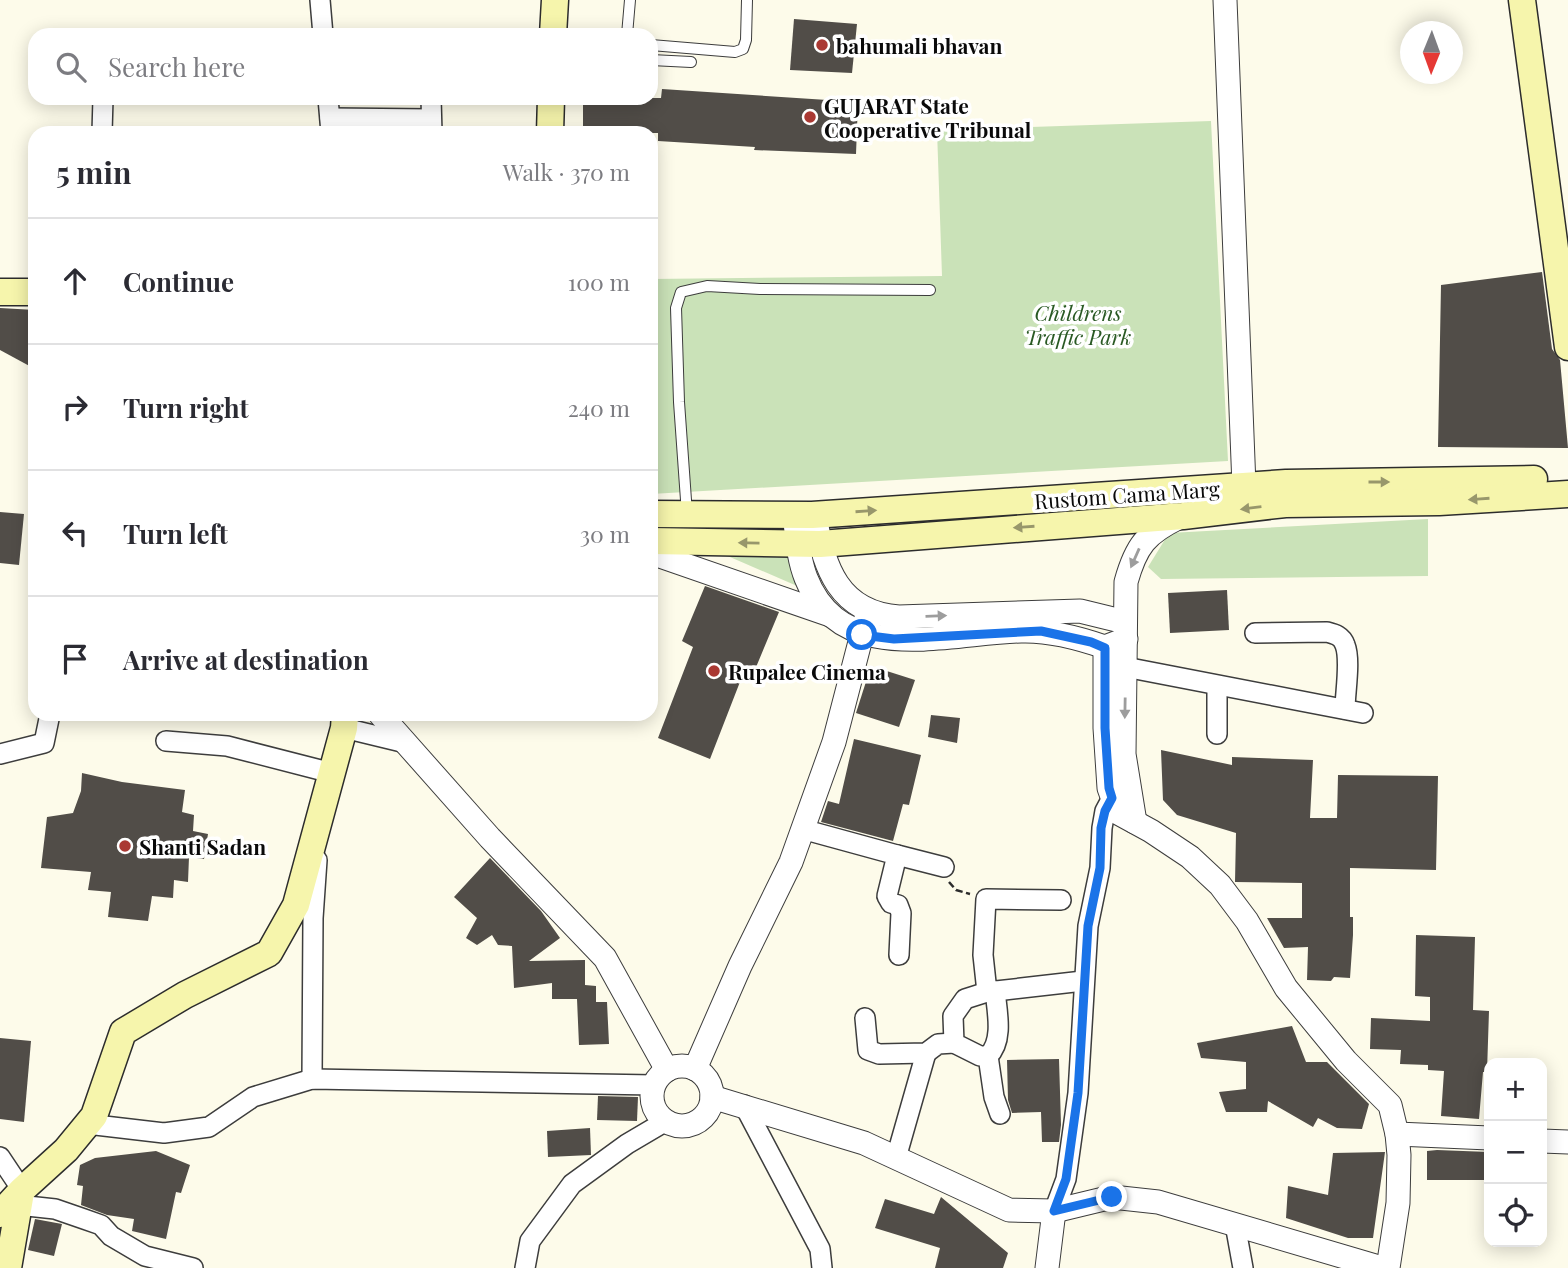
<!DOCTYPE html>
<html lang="en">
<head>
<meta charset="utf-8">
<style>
  body { margin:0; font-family:"Playfair Display",serif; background:#f7f7f7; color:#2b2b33 }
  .controls { position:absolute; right:21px; bottom:21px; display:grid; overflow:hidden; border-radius:14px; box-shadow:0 4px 18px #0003 }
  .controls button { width:63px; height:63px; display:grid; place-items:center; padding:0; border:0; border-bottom:2px solid #e1e1e2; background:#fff; color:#2b2b33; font:35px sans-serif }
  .compass { position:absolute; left:1400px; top:21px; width:63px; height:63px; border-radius:50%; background:#fff; box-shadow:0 4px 18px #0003; rotate:181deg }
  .stop { position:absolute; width:21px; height:21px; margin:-16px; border:5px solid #1a73e8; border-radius:50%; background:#fff }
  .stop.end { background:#1a73e8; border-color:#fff; box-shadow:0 2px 7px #0008 }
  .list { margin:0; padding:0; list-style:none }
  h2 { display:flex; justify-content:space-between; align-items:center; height:91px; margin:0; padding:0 28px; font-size:30px }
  h2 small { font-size:23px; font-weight:400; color:#7c7c81 }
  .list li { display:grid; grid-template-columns:46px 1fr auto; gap:21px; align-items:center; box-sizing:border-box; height:126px; padding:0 28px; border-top:2px solid #e1e1e2 }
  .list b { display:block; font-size:26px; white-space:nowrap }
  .list em { font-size:23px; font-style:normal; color:#7c7c81 }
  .icon { flex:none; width:38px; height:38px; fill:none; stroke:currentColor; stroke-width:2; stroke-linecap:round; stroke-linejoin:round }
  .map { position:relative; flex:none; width:1568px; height:1268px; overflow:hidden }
  .search { position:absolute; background:#fff; box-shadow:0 4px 18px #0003; left:28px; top:28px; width:630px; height:77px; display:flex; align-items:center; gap:18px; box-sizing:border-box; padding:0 24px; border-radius:21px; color:#7c7c81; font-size:26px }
  .panel { position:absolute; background:#fff; box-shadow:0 4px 18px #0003; left:28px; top:126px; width:630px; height:595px; border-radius:21px }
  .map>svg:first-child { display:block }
</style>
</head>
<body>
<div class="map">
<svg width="1568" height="1268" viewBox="0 0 1568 1268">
  <rect width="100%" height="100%" fill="#fdfbea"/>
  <g fill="#cae2b8">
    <polygon points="1211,121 1228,461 651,494 651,279 942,276 937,130"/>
    <polygon points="1428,519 1428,576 1161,579 1148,567 1169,533"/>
    <polygon points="723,554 793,556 811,592"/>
  </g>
  <g fill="#514d48">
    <polygon points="794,19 857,24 852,73 790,70"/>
    <polygon points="662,89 858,102 856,154 754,150 755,147 658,141 658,133 583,133 583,98 661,98"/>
    <polygon points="1542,272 1552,349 1560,360 1568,448 1438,447 1441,285"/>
    <polygon points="0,308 35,310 35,369 0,350"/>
    <polygon points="0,512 24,514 19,565 0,563"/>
    <polygon points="705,586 779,612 754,672 745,669 710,759 658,738 693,647 682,641"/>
    <polygon points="1227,590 1229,630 1170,633 1168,593"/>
    <polygon points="871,666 915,680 899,727 856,713"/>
    <polygon points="931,715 960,718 957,743 928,737"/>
    <polygon points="854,739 921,755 909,805 903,804 893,841 821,822 828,801 839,804"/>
    <polygon points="1161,750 1232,765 1232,757 1313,760 1310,818 1337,818 1338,775 1438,776 1436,870 1350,868 1350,917 1353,917 1353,935 1350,978 1334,977 1331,981 1307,980 1308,947 1284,948 1267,918 1302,918 1302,883 1235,882 1236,833 1177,815 1163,800"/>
    <polygon points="82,773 122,782 185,790 182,812 194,815 193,831 208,834 204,859 189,857 188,882 174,880 173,898 152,896 148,921 108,917 111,892 88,890 91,872 41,868 47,817 73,813 81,791"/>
    <polygon points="490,858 541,911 560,938 529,961 585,960 585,985 596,986 596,1002 607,1002 609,1044 579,1045 577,999 552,999 552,983 514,988 512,946 498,945 492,935 477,945 466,938 477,918 454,897"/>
    <polygon points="1416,935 1475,937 1473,1010 1489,1011 1487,1072 1483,1072 1479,1119 1441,1116 1444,1071 1428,1070 1428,1065 1400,1064 1401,1050 1370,1049 1371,1018 1430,1021 1430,997 1415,996"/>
    <polygon points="1292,1026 1306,1062 1327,1062 1369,1104 1362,1129 1337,1128 1318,1118 1313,1127 1268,1101 1267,1112 1226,1112 1219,1092 1246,1089 1246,1062 1201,1058 1197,1043"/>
    <polygon points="0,1038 31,1041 24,1122 0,1119"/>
    <polygon points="1059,1059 1061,1125 1059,1142 1042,1142 1041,1112 1012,1113 1008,1100 1007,1060"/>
    <polygon points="598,1096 638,1097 637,1121 597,1120"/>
    <polygon points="590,1128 591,1155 548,1157 547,1131"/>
    <polygon points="1437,1150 1489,1152 1489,1180 1427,1180 1427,1151"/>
    <polygon points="156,1151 190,1165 181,1193 176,1192 166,1239 132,1231 134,1219 107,1215 81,1205 83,1186 77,1185 80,1165 95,1158"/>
    <polygon points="1385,1152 1373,1238 1348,1238 1286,1218 1288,1186 1328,1195 1333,1153"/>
    <polygon points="941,1197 1008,1253 1003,1268 935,1268 940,1248 875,1228 885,1199 934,1214"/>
    <polygon points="35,1219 62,1224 54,1256 28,1250"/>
  </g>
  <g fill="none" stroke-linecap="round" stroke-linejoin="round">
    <defs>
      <g id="service">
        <polyline points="627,35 630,0"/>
        <polyline points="651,45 735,52 743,49 746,40 747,0"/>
        <polyline points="651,60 691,62"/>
        <polyline points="687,514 679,402 676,308 681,292 707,286 760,289 930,290"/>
      </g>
      <g id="minor">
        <polyline points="320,0 323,35"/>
        <polyline points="328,98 331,133"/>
        <polyline points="431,98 432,133"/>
        <polyline points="330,118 431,119"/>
        <polyline points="102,133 103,98"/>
        <path d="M1255,633L1327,632C1335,634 1342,636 1345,645C1351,660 1345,693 1345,709"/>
        <polyline points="1125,667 1363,713"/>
        <polyline points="344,728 406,743"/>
        <polyline points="1217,734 1217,686"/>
        <polyline points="166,741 227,746 332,773"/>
        <polyline points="0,754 44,743 50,714"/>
        <polyline points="802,829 897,855 887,896 891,903 898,905 901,913 899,955"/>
        <polyline points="897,855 944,867"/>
        <polyline points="987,992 983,955 986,899 1061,900"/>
        <polyline points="865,1018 868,1050 879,1054 926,1053 938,1044 954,1043"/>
        <path d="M988,1056C1004,1041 997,1011 995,991"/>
        <polyline points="312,1079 313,918 317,860"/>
        <polyline points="744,1105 820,1249 822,1268"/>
        <polyline points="1000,1114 994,1097 988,1056 980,1056 954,1043 953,1016 965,999 987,992 1083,981"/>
        <polyline points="87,1124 164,1133 209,1127 253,1097 312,1079 654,1085"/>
        <polyline points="0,1157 22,1190"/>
        <polyline points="896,1158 926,1053"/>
        <polyline points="18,1205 55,1209 84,1219 101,1225 111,1236 145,1256 193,1268"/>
        <polyline points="1054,1211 1066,1179 1078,1093 1088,926 1100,868 1102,828 1105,811 1112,798"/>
        <polyline points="1235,1224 1243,1268"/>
        <polyline points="525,1268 530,1241 572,1184 627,1144 666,1121"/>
      </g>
      <g id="tertiary">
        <polyline points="1225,0 1244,486"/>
        <path d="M794,515C797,536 798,558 806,578C841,668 947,633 1021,631C1049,630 1079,638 1105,647L1126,639"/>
        <path d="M815,515C823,567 839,613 899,617L1080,611L1125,622"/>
        <polyline points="651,553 830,615"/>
        <polyline points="1105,647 1105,728 1109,788 1118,813 1151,831 1190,857 1220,885 1247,921 1286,988 1346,1061 1390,1105 1397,1134 1399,1155 1398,1203 1388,1268"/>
        <polyline points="380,714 490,838 605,958 667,1070"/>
        <path d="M1135,822L1124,754L1126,582C1136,546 1146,533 1180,517"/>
        <circle cx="682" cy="1096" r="30"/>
        <polyline points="695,1069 740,966 791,862 834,742 868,611"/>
        <polyline points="712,1097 864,1143 1009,1210 1054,1211 1112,1197 1158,1202 1382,1268"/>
        <polyline points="1397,1134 1489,1138"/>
        <polyline points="1542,1141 1568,1142"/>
        <polyline points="1047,1268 1054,1211"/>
      </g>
      <g id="secondary">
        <polyline points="1522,0 1568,347"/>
        <polyline points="553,35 555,0"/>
        <polyline points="550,133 551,98"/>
        <polyline points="0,292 35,292"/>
        <polyline points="651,514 812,515 1286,483 1534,479"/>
        <polyline points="651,541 820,544 1183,516 1285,504 1439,502 1568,494"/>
        <polyline points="0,1214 22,1190 66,1150 94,1116 123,1032 185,995 269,953 296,905 344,728 345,714"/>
        <polyline points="8,1268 21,1192"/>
      </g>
    </defs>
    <use href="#service" stroke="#3d3d3d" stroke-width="12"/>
    <use href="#minor" stroke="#3d3d3d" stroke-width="22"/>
    <use href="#tertiary" stroke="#3d3d3d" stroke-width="25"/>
    <use href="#secondary" stroke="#2c2c2c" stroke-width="29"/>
    <polyline stroke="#2c2c2c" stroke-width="2.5" stroke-dasharray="7 3.5" stroke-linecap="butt" points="949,882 956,890 970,894"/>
    <use href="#service" stroke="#fff" stroke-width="10"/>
    <use href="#minor" stroke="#fff" stroke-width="19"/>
    <use href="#tertiary" stroke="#fff" stroke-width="23"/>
    <use href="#secondary" stroke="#f6f5ac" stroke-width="26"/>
  </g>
  <defs><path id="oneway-solid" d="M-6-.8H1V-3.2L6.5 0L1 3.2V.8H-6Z" transform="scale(1.75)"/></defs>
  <g fill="#98976b">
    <use href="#oneway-solid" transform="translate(1379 482)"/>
    <use href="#oneway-solid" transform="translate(1479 499) rotate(176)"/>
    <use href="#oneway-solid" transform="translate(1251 508) rotate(173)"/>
    <use href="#oneway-solid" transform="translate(866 511) rotate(-4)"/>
    <use href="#oneway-solid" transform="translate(1024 527) rotate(176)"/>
    <use href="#oneway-solid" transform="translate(749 543) rotate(-179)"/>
  </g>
  <g fill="#9d9d9d">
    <use href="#oneway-solid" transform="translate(1135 558) rotate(114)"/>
    <use href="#oneway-solid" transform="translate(936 616) rotate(-2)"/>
    <use href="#oneway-solid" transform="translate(1125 708) rotate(91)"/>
  </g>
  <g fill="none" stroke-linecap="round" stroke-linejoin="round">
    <polyline stroke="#1a73e8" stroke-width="9" points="862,635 894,639 1041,631 1091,642 1105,648 1105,728 1109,788 1112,798 1105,811 1101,828 1100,868 1088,926 1078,1093 1066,1179 1054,1211 1112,1197"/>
  </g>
  <g fill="#aa3933" stroke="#fff" stroke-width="2.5">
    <circle cx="822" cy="45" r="7"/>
    <circle cx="810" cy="117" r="7"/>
    <circle cx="714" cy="671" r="7"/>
    <circle cx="125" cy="846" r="7"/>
  </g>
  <g text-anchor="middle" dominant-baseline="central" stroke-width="7" stroke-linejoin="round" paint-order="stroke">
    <g font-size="21" font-weight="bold" fill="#0a0a0a" stroke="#fff" text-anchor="start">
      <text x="836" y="45">bahumali bhavan</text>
      <text x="824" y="105">GUJARAT State<tspan x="824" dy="24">Cooperative Tribunal</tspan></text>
      <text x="728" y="671">Rupalee Cinema</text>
      <text x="139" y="846">Shanti Sadan</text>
    </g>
    <g font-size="21" font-style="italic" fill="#295923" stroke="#fff">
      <text x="1078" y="312">Childrens<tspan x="1078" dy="24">Traffic Park</tspan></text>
    </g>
    <g font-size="21" fill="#0a0a0a" stroke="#fff">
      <text transform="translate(1127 494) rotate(-4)">Rustom Cama Marg</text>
    </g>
  </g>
</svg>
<div class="controls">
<button>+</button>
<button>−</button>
<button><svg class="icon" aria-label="locate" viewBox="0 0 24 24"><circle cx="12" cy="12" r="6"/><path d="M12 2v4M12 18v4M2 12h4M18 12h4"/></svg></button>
</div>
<svg class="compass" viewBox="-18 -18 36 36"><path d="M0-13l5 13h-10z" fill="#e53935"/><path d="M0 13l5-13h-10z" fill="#7c7c81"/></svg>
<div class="stop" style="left:862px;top:635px"></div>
<div class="stop end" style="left:1112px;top:1197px"></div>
<div class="search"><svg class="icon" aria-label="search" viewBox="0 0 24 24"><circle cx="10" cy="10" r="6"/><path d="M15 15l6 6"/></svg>Search here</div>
<section class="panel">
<h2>5 min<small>Walk · 370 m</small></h2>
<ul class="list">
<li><svg class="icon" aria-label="ahead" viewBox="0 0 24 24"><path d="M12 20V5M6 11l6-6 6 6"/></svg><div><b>Continue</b></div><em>100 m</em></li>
<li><svg class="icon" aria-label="right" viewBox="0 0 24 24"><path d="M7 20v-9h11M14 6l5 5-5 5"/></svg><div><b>Turn right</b></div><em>240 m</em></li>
<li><svg class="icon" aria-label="left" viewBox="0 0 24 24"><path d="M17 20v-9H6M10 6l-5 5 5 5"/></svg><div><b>Turn left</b></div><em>30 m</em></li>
<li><svg class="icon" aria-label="arrive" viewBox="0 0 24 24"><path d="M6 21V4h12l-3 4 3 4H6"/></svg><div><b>Arrive at destination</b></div></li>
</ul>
</section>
</div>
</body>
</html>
